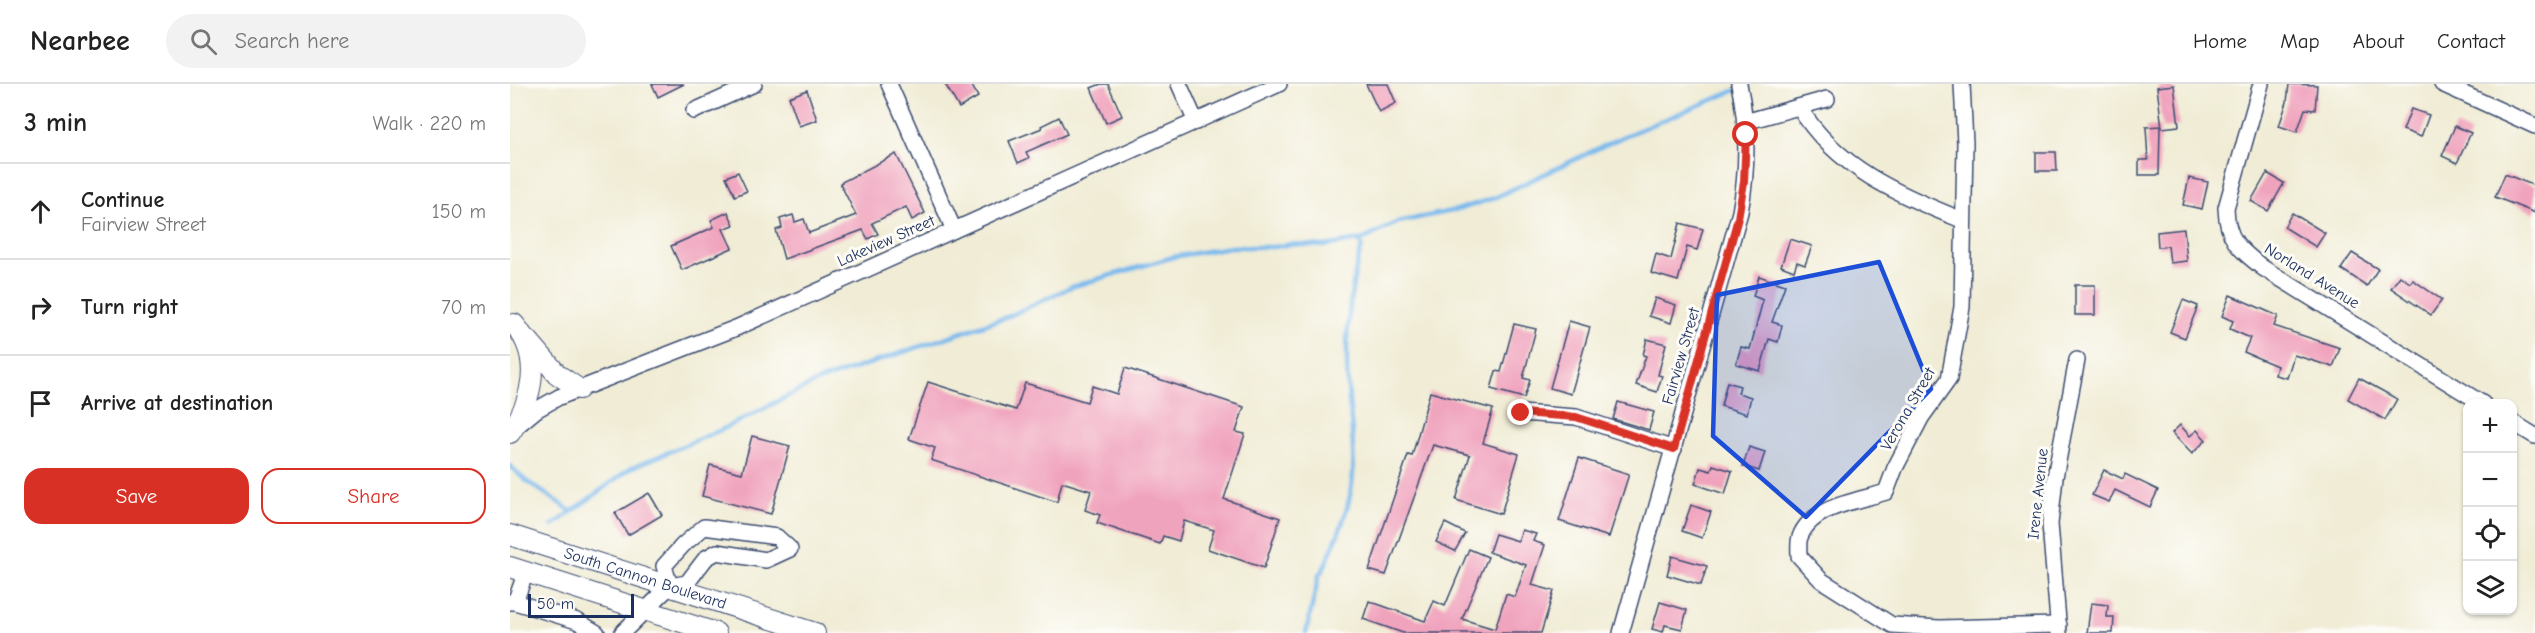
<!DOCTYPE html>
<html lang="en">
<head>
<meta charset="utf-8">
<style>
  body { margin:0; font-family:"Comic Neue",sans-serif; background:#f2f2f2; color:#222 }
  .controls { position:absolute; right:18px; bottom:18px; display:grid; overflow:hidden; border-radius:12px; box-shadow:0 2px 4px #0004 }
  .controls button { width:54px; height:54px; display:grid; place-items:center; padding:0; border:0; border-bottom:2px solid #e0e0e0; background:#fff; color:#222; font:30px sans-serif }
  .scale { position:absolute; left:18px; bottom:15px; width:106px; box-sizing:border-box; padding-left:6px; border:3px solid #1b2f5e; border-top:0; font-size:16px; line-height:21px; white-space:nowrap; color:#1b2f5e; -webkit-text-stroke:4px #fdfcf7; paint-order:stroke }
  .stop { position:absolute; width:18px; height:18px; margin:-14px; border:4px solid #d93025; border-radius:50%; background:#fff }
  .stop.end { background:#d93025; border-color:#fff; box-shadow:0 2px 6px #0008 }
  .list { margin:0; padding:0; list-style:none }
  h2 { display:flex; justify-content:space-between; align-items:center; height:78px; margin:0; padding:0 24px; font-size:26px }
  h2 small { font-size:20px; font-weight:400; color:#767676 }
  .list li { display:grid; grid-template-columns:39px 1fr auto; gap:18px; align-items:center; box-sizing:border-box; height:96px; padding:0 24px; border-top:2px solid #e0e0e0 }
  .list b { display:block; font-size:22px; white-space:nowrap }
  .list p { margin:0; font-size:20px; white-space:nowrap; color:#767676 }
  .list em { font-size:20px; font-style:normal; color:#767676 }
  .actions { display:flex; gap:12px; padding:18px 24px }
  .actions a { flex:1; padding:14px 0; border:2px solid #d93025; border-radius:18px; text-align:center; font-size:21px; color:#d93025 }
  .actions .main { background:#d93025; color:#fff }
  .icon { flex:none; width:33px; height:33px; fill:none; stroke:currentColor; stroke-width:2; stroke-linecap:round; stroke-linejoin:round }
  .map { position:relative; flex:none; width:2025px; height:549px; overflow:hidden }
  header { display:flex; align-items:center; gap:36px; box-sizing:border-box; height:84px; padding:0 30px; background:#fff; border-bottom:2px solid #e0e0e0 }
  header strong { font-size:28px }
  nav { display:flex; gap:33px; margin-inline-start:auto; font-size:21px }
  .search { width:420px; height:54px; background:#f2f2f2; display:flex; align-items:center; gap:15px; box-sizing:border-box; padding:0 21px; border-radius:33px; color:#767676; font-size:22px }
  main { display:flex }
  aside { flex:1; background:#fff }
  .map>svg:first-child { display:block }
</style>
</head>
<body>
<header>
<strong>Nearbee</strong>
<div class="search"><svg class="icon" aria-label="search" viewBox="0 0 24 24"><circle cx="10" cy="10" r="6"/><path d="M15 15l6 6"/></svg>Search here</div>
<nav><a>Home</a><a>Map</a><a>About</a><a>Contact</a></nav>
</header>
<main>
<aside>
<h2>3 min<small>Walk · 220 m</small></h2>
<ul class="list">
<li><svg class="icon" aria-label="ahead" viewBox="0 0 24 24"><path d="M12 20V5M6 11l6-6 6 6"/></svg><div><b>Continue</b><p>Fairview Street</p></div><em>150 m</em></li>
<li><svg class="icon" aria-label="right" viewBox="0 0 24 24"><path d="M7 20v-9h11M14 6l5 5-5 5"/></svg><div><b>Turn right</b></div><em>70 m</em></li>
<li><svg class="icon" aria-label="arrive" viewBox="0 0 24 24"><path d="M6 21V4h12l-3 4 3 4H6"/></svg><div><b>Arrive at destination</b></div></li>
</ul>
<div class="actions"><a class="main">Save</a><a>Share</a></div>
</aside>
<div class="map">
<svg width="2025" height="549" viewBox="0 0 2025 549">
  <rect width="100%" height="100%" fill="#fdfcf7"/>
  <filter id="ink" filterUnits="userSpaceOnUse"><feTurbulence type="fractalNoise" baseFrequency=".0167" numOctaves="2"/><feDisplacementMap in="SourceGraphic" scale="12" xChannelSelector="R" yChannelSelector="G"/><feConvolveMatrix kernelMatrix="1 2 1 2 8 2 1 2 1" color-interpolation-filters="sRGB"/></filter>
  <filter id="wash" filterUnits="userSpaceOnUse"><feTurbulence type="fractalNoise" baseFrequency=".008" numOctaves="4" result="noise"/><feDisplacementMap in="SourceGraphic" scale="24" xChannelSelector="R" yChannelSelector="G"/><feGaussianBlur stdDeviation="1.35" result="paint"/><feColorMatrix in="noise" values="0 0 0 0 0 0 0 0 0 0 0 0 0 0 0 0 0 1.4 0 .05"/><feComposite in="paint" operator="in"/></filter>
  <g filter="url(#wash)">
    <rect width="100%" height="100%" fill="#f0ecd5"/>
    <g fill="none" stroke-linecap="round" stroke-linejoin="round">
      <g stroke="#7ab9ed" stroke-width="4.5">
        <polyline points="0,382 15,396 61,427"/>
        <polyline points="42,442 121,384 213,345 308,297 497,233 561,203 663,173 720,163 764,163 781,160 814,162 854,155 888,138 947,126 984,114 1112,53 1226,6"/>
        <path d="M796,549L809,491L813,486C826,456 841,424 843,390C845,361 840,333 838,303C835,256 838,208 852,162L848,156"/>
      </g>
    </g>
    <g id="blocks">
      <g fill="#f0a3bd">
        <polygon points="142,0 174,0 148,13"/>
        <polygon points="435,0 461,0 468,13 449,24"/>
        <polygon points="591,0 598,0 612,32 596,39 581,4"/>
        <polygon points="856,0 878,0 886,19 869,28"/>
        <polygon points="1779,0 1807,1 1805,26 1795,25 1787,48 1769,42 1777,18"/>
        <polygon points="1664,1 1669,42 1652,44 1647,3"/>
        <polygon points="297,6 307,36 289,42 279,13"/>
        <polygon points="1901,25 1919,31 1911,53 1893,46"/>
        <polygon points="549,33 557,50 516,68 519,74 508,79 499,57 532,44 531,42"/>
        <polygon points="1650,42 1649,91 1629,91 1629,76 1638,76 1636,43"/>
        <polygon points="1945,42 1961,49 1947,79 1932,72"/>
        <polygon points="1526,68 1546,68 1547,87 1526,87"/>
        <polygon points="386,70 415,129 402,136 396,123 362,139 368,150 358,155 353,146 274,175 266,146 272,144 270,135 283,131 285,138 294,135 299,149 346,131 330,99"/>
        <polygon points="228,88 237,107 225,112 216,93"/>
        <polygon points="1757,89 1774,99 1758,127 1741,117"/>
        <polygon points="1995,90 2025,102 2025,129 1985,113"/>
        <polygon points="1679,94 1698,98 1692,125 1673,121"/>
        <polygon points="218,128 224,141 213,145 222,164 172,186 161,162 204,143 201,136"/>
        <polygon points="1782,129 1815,149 1806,163 1774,143"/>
        <polygon points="1170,139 1193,145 1187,166 1177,163 1168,197 1141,189 1146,170 1161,175"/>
        <polygon points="1674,145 1677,177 1660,179 1658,162 1648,163 1647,148"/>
        <polygon points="1280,155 1302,162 1295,181 1287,178 1284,187 1271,182"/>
        <polygon points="1842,169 1868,185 1857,202 1831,185"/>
        <polygon points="1249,192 1275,201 1262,238 1272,241 1268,258 1259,255 1250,287 1226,280 1231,263 1240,265 1253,216 1243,212"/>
        <polygon points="1890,192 1900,199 1903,196 1932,216 1921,231 1881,204"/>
        <rect x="1565" y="201" width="20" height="30"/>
        <polygon points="1720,211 1768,232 1764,242 1830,264 1823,283 1784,271 1777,294 1765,291 1767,282 1734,268 1740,254 1720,245 1723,237 1712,232"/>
        <polygon points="1145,214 1166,221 1161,239 1139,232"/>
        <polygon points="1673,216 1688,222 1675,254 1660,248"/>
        <polygon points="1059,237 1080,243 1061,310 1040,304"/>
        <polygon points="1004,240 1026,245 1013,294 1020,296 1014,314 981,305 986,287 991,288"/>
        <polygon points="1137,255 1156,260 1148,291 1152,292 1147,308 1126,301 1136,272 1133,271"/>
        <polygon points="615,284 734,323 726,348 735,350 714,415 770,434 754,484 698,465 704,446 674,437 669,457 653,452 650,460 587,439 590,431 575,426 581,407 552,398 547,418 421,376 425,364 399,355 418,298 506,326 515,299 577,318 582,302 607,310"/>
        <polygon points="1849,294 1887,315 1875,336 1838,315"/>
        <polygon points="1217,298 1230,302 1228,309 1241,313 1237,330 1211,322"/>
        <polygon points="920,308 983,325 973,359 1009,370 991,430 946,416 960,371 923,361 876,491 859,486 898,371 902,372"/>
        <polygon points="1108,318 1144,328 1139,346 1103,335"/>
        <polygon points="1670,341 1680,352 1687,346 1696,356 1682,370 1662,349"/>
        <polygon points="242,352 280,362 261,430 192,412 200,381 232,389"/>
        <polygon points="1239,363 1255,368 1249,387 1233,382"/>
        <polygon points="1069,374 1119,390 1099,453 1049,437"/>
        <polygon points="1203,381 1222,387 1215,410 1185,400 1190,384 1201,387"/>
        <polygon points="1594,386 1613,395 1615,390 1648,406 1640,423 1605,406 1599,418 1582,411"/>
        <polygon points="139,409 152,431 118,451 105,429"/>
        <polygon points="1181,421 1201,428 1192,454 1172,447"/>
        <polygon points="935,439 955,449 945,467 926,458"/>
        <polygon points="1012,446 1026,450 1023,457 1035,461 1022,501 1044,507 1031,549 893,549 853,535 859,517 915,537 924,517 935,522 959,465 978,473 952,535 985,545 996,510 1005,513 1016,481 979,468 985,450 1008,457"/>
        <polygon points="1162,472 1197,482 1191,501 1157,491"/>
        <polygon points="1150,518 1177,526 1172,545 1155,541 1153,548 1142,545"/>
        <polygon points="1581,519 1598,521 1597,533 1604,533 1603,549 1577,549"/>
      </g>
    </g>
  </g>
  <g filter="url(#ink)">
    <use href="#blocks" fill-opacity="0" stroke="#3b4b70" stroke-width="1.5"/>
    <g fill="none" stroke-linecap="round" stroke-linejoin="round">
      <defs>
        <g id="minor">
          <polyline points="379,0 444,146"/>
          <polyline points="669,0 686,38"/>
          <path d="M1452,0L1455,59L1452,223L1439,295L1411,334L1385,384L1376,408C1348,417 1301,422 1290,453C1288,458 1289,466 1289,472L1311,496L1382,541L1429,544L1549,541"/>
          <path d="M1751,0L1716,124C1717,156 1729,165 1753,184L1973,320"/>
          <polyline points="1932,0 2025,42"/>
          <path d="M1289,23C1326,84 1389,111 1452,136"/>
          <polyline points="184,27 244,0"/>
          <polyline points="1235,38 1317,15"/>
          <polyline points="1011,329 1066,333 1164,365"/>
          <polyline points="2002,338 2025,352"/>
          <polyline points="8,341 26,326 49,313 226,244 769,0"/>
          <polygon points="194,443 267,453 280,465 256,476 207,468 196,474 177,499 160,502 154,482 173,461"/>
          <polyline points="0,518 5,518 16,488"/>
          <polyline points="5,518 67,537 87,549"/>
          <polyline points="112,549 160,502"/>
          <path d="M1111,549L1230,128C1238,85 1238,42 1229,0"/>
          <polyline points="1549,549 1540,440 1545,393 1567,276"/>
        </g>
        <g id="major">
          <polyline points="18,256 47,290 69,305"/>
          <path d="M0,349C23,316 33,273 4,240"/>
          <path id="s1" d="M0,451L305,549"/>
          <polyline points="0,483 206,549"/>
        </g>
      </defs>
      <use href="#minor" stroke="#3b4b70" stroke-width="18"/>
      <use href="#major" stroke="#3b4b70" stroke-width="22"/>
      <use href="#minor" stroke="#fff" stroke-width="15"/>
      <use href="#major" stroke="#fff" stroke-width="20"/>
    </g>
  </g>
  <g fill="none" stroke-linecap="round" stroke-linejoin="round" filter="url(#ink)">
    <polyline stroke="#d93025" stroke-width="8" points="1011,329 1066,333 1164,365 1228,134 1234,98 1236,51"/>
  </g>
  <path fill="#1d4ed8" fill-opacity="0.2" stroke="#1d4ed8" stroke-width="4.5" stroke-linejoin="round" d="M1369,178L1421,305L1296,433L1203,352L1207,211Z"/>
  <g text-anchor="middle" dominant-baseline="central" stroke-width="6" stroke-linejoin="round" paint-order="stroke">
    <g font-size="16" fill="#1b2f5e" stroke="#fdfcf7">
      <text transform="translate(376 157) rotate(-24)">Lakeview Street</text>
      <text transform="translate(1802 192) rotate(32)">Norland Avenue</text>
      <text transform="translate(1171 272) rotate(-74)">Fairview Street</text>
      <text transform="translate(1398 325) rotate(-60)">Verona Street</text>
      <text transform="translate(1528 410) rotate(-84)">Irene Avenue</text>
      <text stroke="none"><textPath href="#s1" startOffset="142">South Cannon Boulevard</textPath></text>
    </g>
  </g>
</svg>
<div class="controls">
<button>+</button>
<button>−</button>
<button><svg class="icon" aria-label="locate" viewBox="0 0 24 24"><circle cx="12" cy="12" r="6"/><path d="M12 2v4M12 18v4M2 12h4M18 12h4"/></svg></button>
<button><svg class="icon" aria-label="layers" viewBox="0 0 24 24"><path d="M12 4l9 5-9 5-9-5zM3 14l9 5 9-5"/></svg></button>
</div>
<div class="scale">50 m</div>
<div class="stop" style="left:1236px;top:51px"></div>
<div class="stop end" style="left:1011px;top:329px"></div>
</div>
</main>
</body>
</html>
